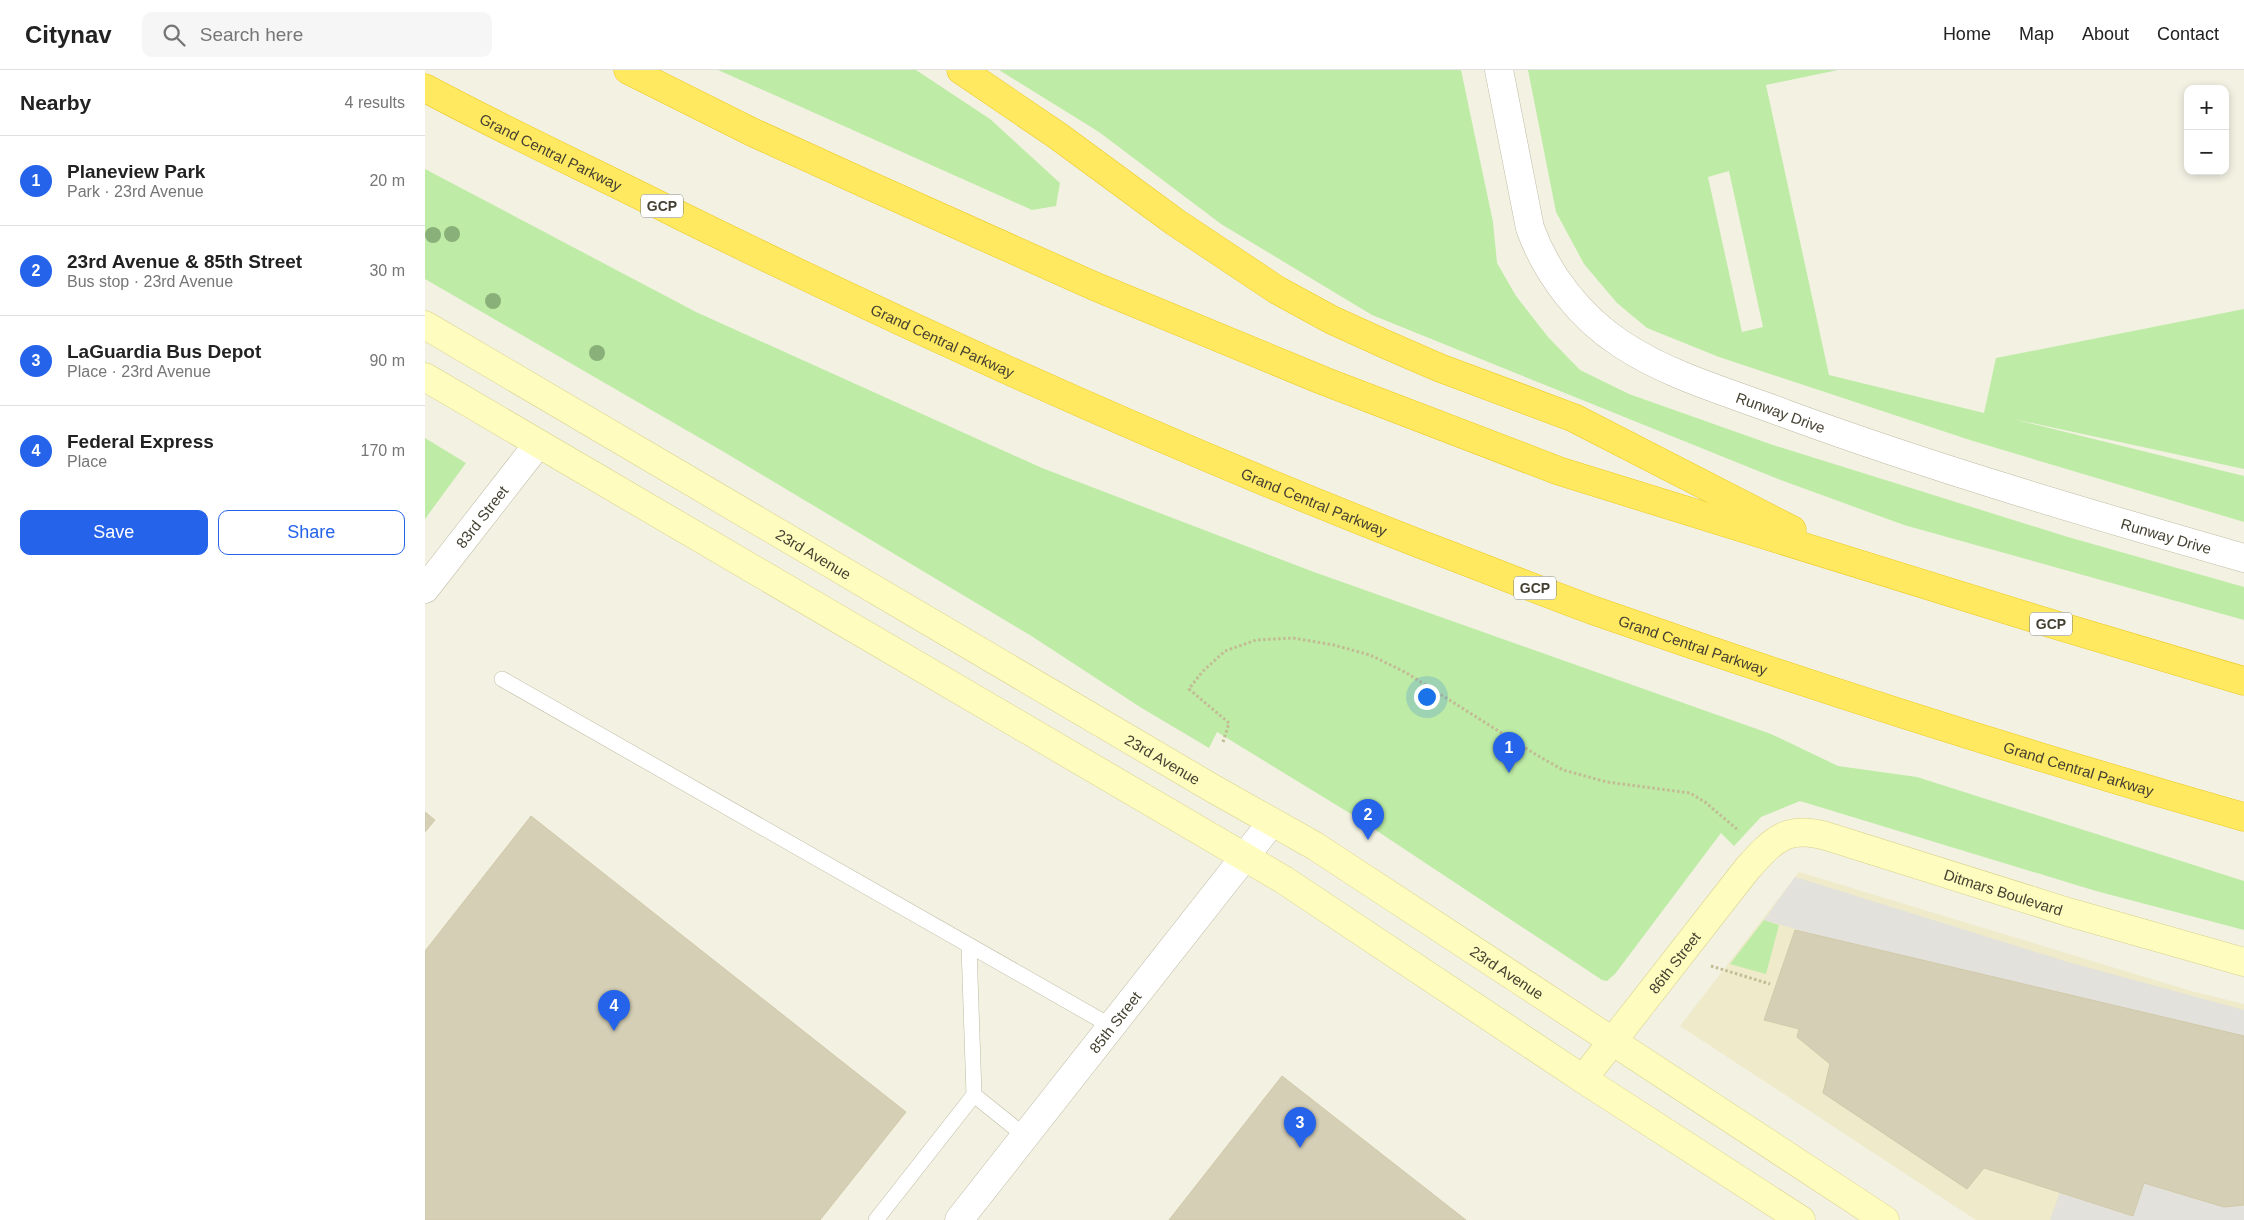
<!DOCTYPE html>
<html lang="en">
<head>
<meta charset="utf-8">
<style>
  body { margin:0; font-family:Arial,sans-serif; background:#f6f6f6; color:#222 }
  .controls { position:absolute; right:15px; top:15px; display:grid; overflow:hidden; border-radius:10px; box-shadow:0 2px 8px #0003 }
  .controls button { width:45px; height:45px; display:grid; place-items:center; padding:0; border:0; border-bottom:1px solid #e0e0e0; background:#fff; color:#222; font:25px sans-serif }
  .you { position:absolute; left:1001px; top:626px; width:18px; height:18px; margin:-12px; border:4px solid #fff; border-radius:50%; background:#1a73e8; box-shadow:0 0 0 8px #1a73e833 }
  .badge { display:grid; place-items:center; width:32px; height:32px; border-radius:50%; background:#2563eb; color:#fff; font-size:16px; font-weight:700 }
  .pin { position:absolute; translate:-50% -41px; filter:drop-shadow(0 1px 2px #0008) }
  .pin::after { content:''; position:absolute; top:26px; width:18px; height:15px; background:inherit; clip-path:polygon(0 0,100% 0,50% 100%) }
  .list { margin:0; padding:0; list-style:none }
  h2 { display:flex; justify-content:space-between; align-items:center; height:65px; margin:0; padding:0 20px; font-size:21px }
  h2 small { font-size:16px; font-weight:400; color:#767676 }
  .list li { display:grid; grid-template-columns:32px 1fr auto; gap:15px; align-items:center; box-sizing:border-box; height:90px; padding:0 20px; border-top:1px solid #e0e0e0 }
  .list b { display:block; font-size:19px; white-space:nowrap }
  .list p { margin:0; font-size:16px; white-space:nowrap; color:#767676 }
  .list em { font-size:16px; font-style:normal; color:#767676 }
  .actions { display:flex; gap:10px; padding:15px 20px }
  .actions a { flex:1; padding:11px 0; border:1px solid #2563eb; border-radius:10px; text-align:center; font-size:18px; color:#2563eb }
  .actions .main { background:#2563eb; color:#fff }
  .icon { flex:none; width:28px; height:28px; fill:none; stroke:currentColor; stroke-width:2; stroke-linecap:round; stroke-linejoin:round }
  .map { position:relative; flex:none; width:1819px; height:1150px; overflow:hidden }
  header { display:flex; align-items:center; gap:30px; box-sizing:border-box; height:70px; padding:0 25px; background:#fff; border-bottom:1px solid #e0e0e0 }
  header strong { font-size:24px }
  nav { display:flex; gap:28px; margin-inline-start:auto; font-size:18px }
  .search { width:350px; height:45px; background:#f6f6f6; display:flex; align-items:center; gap:12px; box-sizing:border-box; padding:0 18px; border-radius:10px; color:#767676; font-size:19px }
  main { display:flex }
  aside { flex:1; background:#fff }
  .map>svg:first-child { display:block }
</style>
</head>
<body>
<header>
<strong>Citynav</strong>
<div class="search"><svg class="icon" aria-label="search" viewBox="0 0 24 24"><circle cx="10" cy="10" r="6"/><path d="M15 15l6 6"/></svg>Search here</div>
<nav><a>Home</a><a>Map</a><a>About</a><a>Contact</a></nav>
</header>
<main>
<aside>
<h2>Nearby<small>4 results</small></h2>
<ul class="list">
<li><span class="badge">1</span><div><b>Planeview Park</b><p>Park · 23rd Avenue</p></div><em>20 m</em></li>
<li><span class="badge">2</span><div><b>23rd Avenue &amp; 85th Street</b><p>Bus stop · 23rd Avenue</p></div><em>30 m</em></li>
<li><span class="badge">3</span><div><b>LaGuardia Bus Depot</b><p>Place · 23rd Avenue</p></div><em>90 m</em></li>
<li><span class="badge">4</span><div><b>Federal Express</b><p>Place</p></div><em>170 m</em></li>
</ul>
<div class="actions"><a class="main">Save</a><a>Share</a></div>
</aside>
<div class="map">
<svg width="1819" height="1150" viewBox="0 0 1819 1150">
  <rect width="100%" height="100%" fill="#f3f1e2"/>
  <polygon fill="#eeeaca" points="1374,802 1766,921 1819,934 1819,1150 1551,1150 1255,956"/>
  <g fill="#beeca6" fill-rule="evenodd">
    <polygon points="293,0 491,0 565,49 635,113 631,136 607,140"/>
    <polygon points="574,0 1036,0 1068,152 1072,193 1091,226 1123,267 1155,300 1204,324 1348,375 1643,467 1819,517 1819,550 1479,455 1353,409 947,245 796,154 674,62"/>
    <path d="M1103,0H1413L1341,15L1404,305L1559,343L1571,288L1819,239V399L1588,349L1819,406V452L1548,371L1294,287L1222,258L1192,233L1159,194L1131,142ZM1304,101L1338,257L1317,262L1283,107Z"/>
    <polygon points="0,99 271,242 617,398 889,502 1346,664 1413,696 1492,707 1819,811 1819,860 1671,821 1375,731 1336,747 1309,776 1296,763 1190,904 1182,911 1177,910 931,747 792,662 784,678 715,637 608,567 299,382 0,209"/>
    <polygon points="0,368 41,393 0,449"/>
    <polygon points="1339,850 1354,855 1341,904 1305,894"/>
  </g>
  <g fill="#e2e1db">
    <polygon points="1370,807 1646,893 1819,940 1819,988 1339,850"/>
    <polygon points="1719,1113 1799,1137 1819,1135 1819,1150 1625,1150 1635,1122 1708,1146"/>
  </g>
  <g fill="#d5cfb6" stroke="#d1c9a9">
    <polygon points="0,742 10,750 0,762"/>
    <polygon points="106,746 481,1042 395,1150 0,1150 0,881"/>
    <polygon points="1370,860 1819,966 1819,1135 1799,1137 1719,1113 1708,1146 1559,1098 1542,1119 1398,1023 1405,994 1372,967 1374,959 1339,950"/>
    <polygon points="857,1006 1041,1150 744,1150"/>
  </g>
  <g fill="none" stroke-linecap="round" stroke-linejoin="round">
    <defs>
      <g id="lane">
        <polyline points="77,609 686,956"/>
        <polyline points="544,876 549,1025"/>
        <polyline points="451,1150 549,1025 600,1066"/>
      </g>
      <g id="street">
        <path id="s1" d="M1074,0L1105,158C1122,205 1155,247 1196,274C1246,307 1306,323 1361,344C1511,399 1665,444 1819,488"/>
        <path id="s2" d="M0,519L113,374"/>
        <path id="s3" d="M534,1150L847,752"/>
      </g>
      <g id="secondary">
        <path id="s4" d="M0,255L787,718L890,776L1460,1150"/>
        <polyline points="0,307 859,810 1158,1009 1376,1150"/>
        <path id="s5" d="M1158,1009L1322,799C1348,770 1361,755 1401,766L1643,842L1819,892"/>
      </g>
      <g id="highway">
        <polyline points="203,0 327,62 439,113 669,216 899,311 1134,401 1611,549 1819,611"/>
        <polyline points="536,0 633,66 750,152 852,220 907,250 962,275 1015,298 1149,348 1367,460"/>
        <path id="s6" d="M0,18C84,63 171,103 256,146C498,265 744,376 995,474C1054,496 1112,520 1170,541C1385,616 1601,685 1819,747"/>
      </g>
    </defs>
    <use href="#lane" stroke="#bfbba4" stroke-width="16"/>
    <use href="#street" stroke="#bfbba4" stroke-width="29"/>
    <use href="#secondary" stroke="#d7d28c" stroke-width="29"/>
    <use href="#highway" stroke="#ebc923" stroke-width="29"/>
    <g stroke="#c2bb94" stroke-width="3" stroke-dasharray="2.5 2.5" stroke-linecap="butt">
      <polyline points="798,672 804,653 764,619 777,602 800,581 831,570 868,568 909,575 945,585 980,602 1110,684 1138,700 1182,712 1265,723 1280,732 1314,761"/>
      <polyline points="1286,896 1345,914"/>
    </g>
    <use href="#lane" stroke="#fff" stroke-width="15"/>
    <use href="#street" stroke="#fff" stroke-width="28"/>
    <use href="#secondary" stroke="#fffcbf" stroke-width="28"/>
    <use href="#highway" stroke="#ffe960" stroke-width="28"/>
  </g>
  <g fill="#88b078">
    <circle cx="27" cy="164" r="8"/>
    <circle cx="8" cy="165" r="8"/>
    <circle cx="68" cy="231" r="8"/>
    <circle cx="172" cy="283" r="8"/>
  </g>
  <g text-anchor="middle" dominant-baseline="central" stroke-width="5" stroke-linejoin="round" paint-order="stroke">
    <g fill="#fff" stroke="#7d7a70" stroke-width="1">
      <rect x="216" y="124.5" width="42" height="23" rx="4"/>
      <rect x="1089" y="506.5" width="42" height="23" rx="4"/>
      <rect x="1605" y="542.5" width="42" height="23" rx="4"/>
    </g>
    <g font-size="14" font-weight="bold" fill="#454132">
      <text x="237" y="136">GCP</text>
      <text x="1110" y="518">GCP</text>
      <text x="1626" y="554">GCP</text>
    </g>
    <g font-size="15" fill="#454132" stroke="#fff">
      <text stroke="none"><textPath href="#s6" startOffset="141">Grand Central Parkway</textPath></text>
      <text stroke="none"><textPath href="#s6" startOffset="576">Grand Central Parkway</textPath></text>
      <text stroke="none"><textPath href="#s1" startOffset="485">Runway Drive</textPath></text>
      <text stroke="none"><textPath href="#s6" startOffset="981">Grand Central Parkway</textPath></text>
      <text stroke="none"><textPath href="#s2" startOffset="92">83rd Street</textPath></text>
      <text stroke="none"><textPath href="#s1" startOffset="890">Runway Drive</textPath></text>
      <text stroke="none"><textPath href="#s4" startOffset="451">23rd Avenue</textPath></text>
      <text stroke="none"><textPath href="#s6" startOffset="1386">Grand Central Parkway</textPath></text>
      <text stroke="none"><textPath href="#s4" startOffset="856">23rd Avenue</textPath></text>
      <text stroke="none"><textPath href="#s6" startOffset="1791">Grand Central Parkway</textPath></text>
      <text stroke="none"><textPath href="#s5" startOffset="545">Ditmars Boulevard</textPath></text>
      <text stroke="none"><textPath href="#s5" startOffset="148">86th Street</textPath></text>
      <text stroke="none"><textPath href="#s4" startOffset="1261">23rd Avenue</textPath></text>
      <text stroke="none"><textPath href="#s3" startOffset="252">85th Street</textPath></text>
    </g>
  </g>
</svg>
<div class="controls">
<button>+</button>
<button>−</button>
</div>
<div class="you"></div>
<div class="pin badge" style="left:1084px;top:703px">1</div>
<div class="pin badge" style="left:943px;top:770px">2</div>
<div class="pin badge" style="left:875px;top:1078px">3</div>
<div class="pin badge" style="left:189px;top:961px">4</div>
</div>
</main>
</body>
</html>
